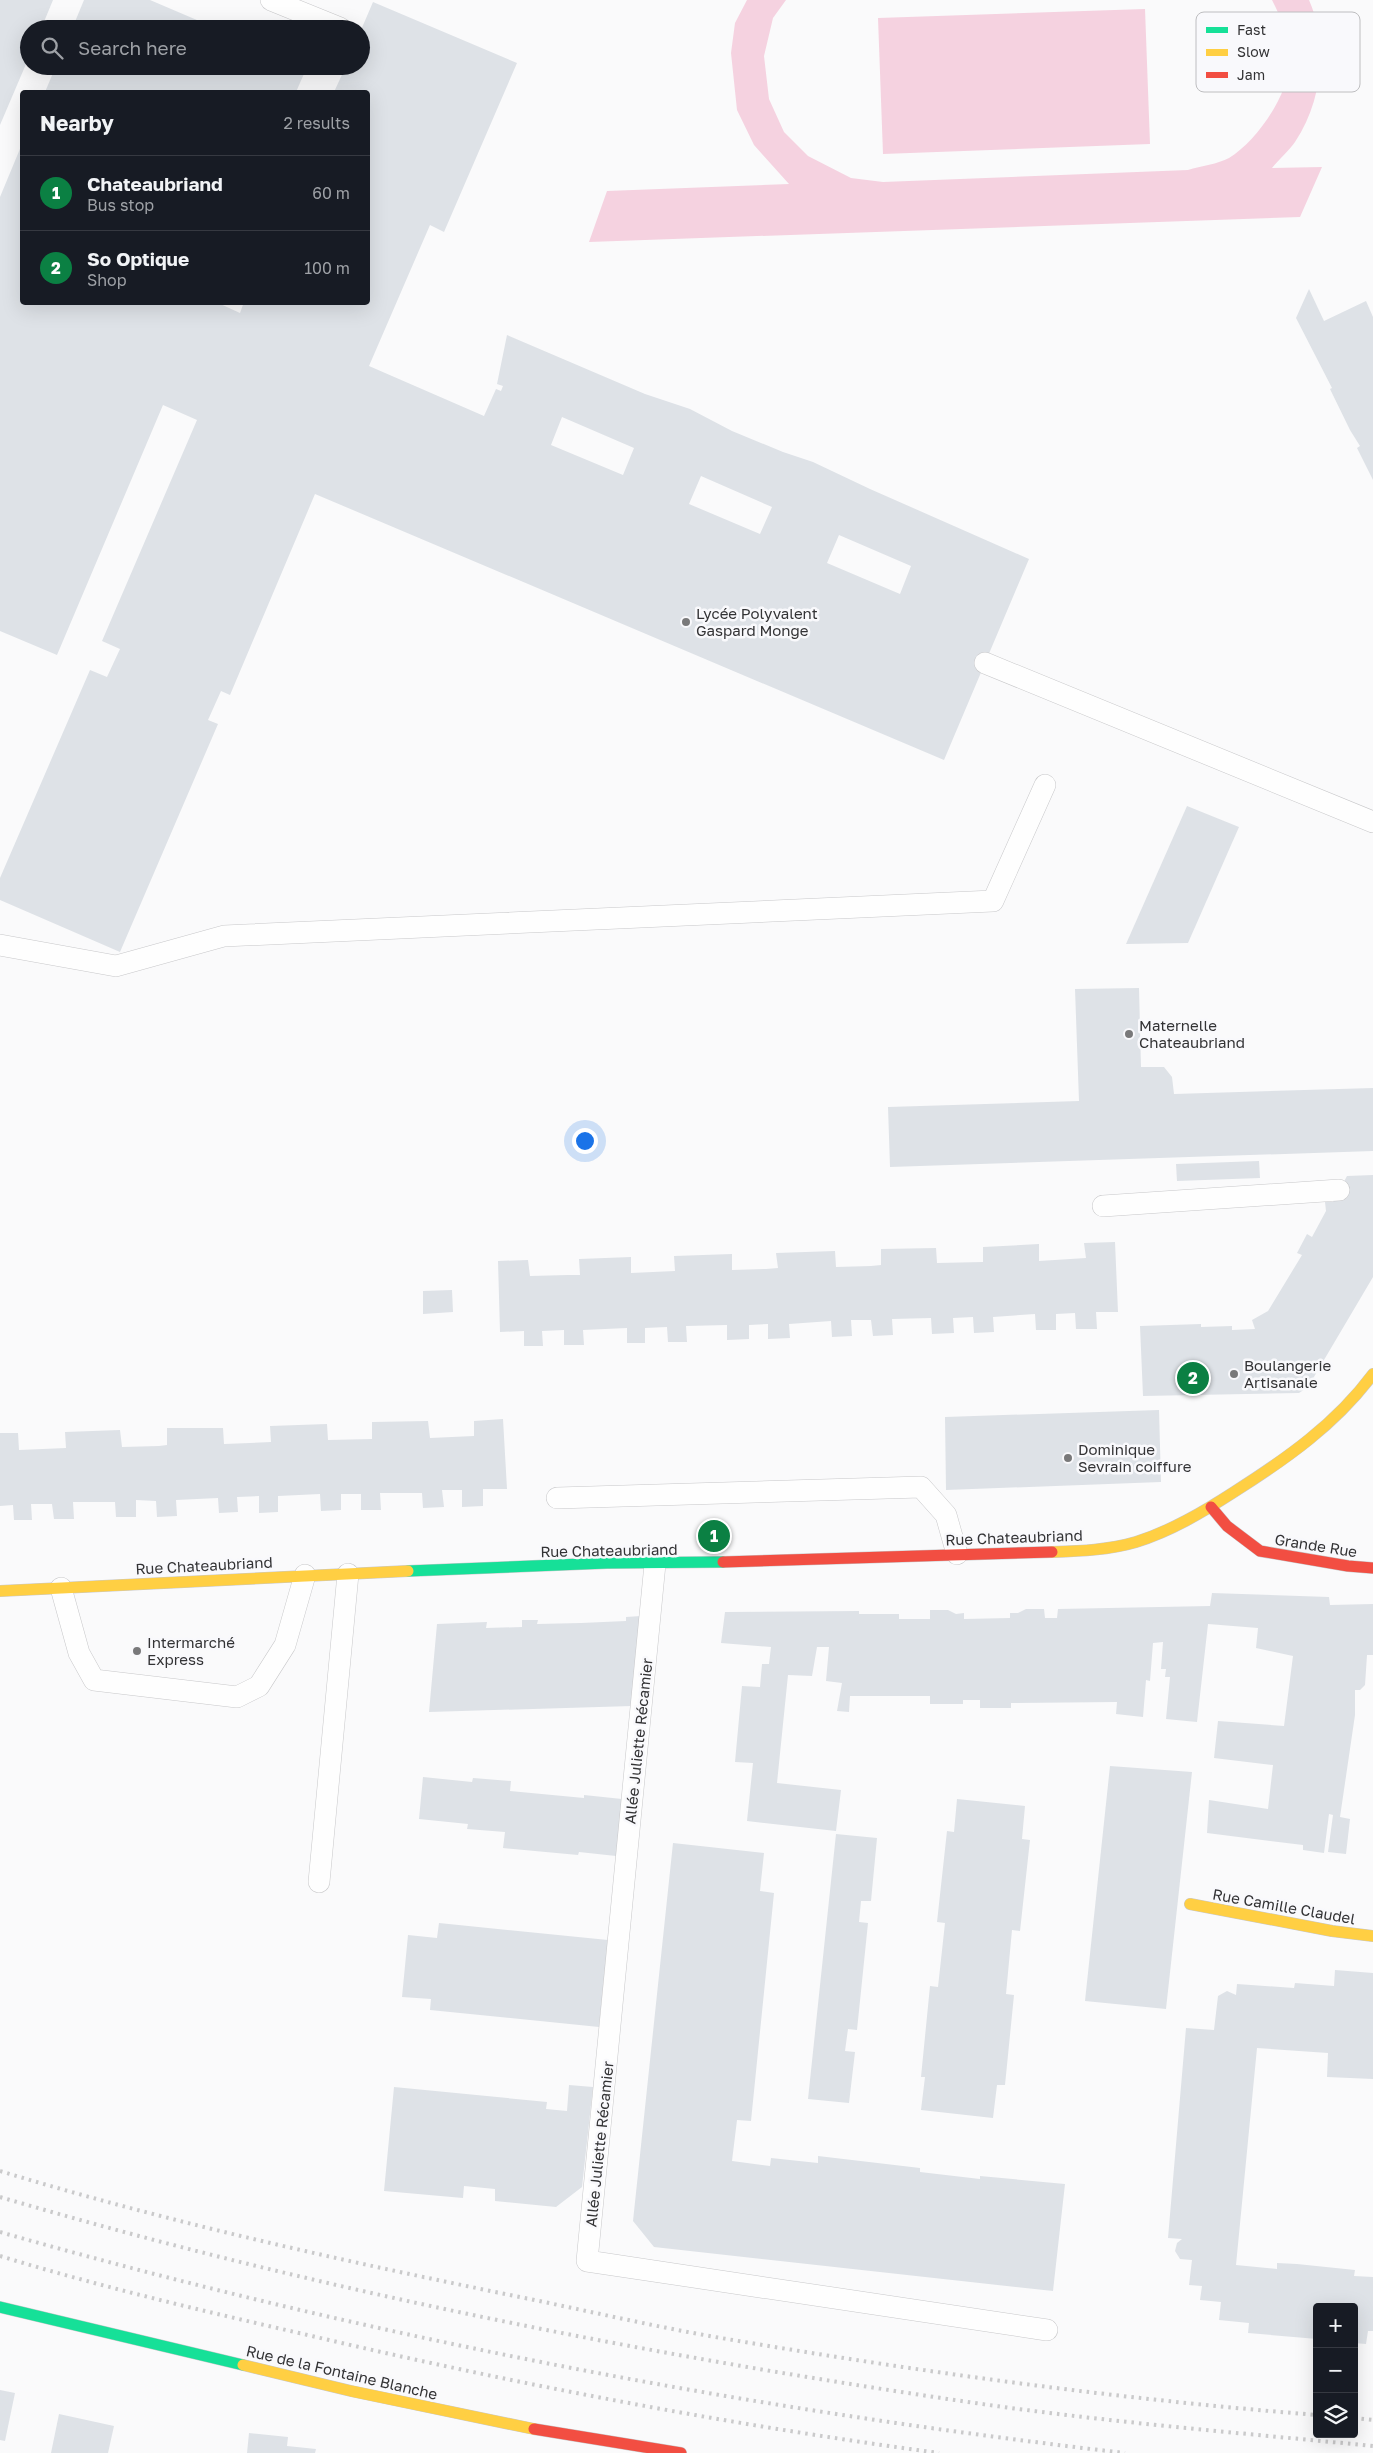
<!DOCTYPE html>
<html lang="en">
<head>
<meta charset="utf-8">
<style>
  body { margin:0; font-family:"Golos Text",sans-serif; background:#20242c; color:#f1f3f6 }
  .controls { position:absolute; right:15px; bottom:15px; display:grid; overflow:hidden; border-radius:5px; box-shadow:0 5px 20px #0002 }
  .controls button { width:45px; height:45px; display:grid; place-items:center; padding:0; border:0; border-bottom:1px solid #363941; background:#171b24; color:#f1f3f6; font:25px sans-serif }
  .you { position:absolute; left:584px; top:1140px; width:18px; height:18px; margin:-12px; border:4px solid #fff; border-radius:50%; background:#1a73e8; box-shadow:0 0 0 8px #1a73e833 }
  .badge { display:grid; place-items:center; width:32px; height:32px; border-radius:50%; background:#0b8043; color:#fff; font-size:16px; font-weight:700 }
  .pin { position:absolute; translate:-50% -50%; border:2px solid #fff; box-shadow:0 1px 5px #0006 }
  .list { margin:0; padding:0; list-style:none }
  h2 { display:flex; justify-content:space-between; align-items:center; height:65px; margin:0; padding:0 20px; font-size:21px }
  h2 small { font-size:16px; font-weight:400; color:#9ea1a6 }
  .list li { display:grid; grid-template-columns:32px 1fr auto; gap:15px; align-items:center; box-sizing:border-box; height:75px; padding:0 20px; border-top:1px solid #363941 }
  .list b { display:block; font-size:19px; white-space:nowrap }
  .list p { margin:0; font-size:16px; white-space:nowrap; color:#9ea1a6 }
  .list em { font-size:16px; font-style:normal; color:#9ea1a6 }
  .icon { flex:none; width:28px; height:28px; fill:none; stroke:currentColor; stroke-width:2; stroke-linecap:round; stroke-linejoin:round }
  .map { position:relative; flex:none; width:1373px; height:2453px; overflow:hidden }
  .search { position:absolute; background:#171b24; box-shadow:0 5px 20px #0002; left:20px; top:20px; width:350px; height:55px; display:flex; align-items:center; gap:12px; box-sizing:border-box; padding:0 18px; border-radius:28px; color:#9ea1a6; font-size:19px }
  .panel { position:absolute; background:#171b24; box-shadow:0 5px 20px #0002; left:20px; top:90px; width:350px; height:215px; border-radius:5px }
  .map>svg:first-child { display:block }
</style>
</head>
<body>
<div class="map">
<svg width="1373" height="2453" viewBox="0 0 1373 2453">
  <rect width="100%" height="100%" fill="#fafafb"/>
  <g fill="#f5d2e0">
    <path d="M747,0H786L773,18L764,56L769,99L784,132L808,156L851,178L883,182L1188,170C1201,166 1218,164 1229,158C1257,141 1288,95 1290,63C1291,40 1282,20 1272,0H1309C1329,45 1322,101 1295,142C1289,151 1279,159 1272,168L1322,167L1300,217L589,242L607,191L789,184L754,145L737,110L731,53L735,23Z"/>
    <polygon points="1145,9 1150,144 883,154 878,18"/>
  </g>
  <g fill="#dee2e7" fill-rule="evenodd">
    <polygon points="0,0 53,0 41,29 29,29 29,57 0,125"/>
    <polygon points="84,0 150,0 218,29 72,29"/>
    <path d="M373,2L517,63L444,232L430,225L369,366L484,416L496,389L501,391L503,386L497,384L507,335L645,394L690,409L732,431L783,452L813,462L870,489L1029,559L944,760L315,494L230,695L221,691L208,720L218,724L120,952L0,900V878L90,670L107,677L120,649L102,641L197,420L163,405L57,655L0,631V197L22,144V302H216L240,313L244,302H368V92H334L346,66H361V30ZM562,417L634,448L623,475L551,445ZM701,476L772,507L760,534L689,504ZM839,535L911,566L900,594L827,563Z"/>
    <polygon points="56,66 306,66 307,67 296,92 45,92"/>
    <polygon points="1309,289 1324,321 1366,301 1373,317 1373,480 1357,448 1360,446 1350,430 1330,389 1332,388 1296,318"/>
    <polygon points="1187,806 1239,827 1188,943 1126,944"/>
    <polygon points="1139,988 1141,1067 1164,1067 1172,1077 1174,1094 1373,1088 1373,1151 890,1167 888,1107 1079,1101 1075,989"/>
    <polygon points="1259,1161 1260,1178 1177,1181 1176,1164"/>
    <polygon points="1373,1175 1373,1277 1308,1387 1299,1393 1143,1396 1140,1326 1201,1324 1201,1327 1232,1326 1232,1330 1255,1329 1252,1320 1268,1311 1302,1255 1297,1253 1307,1234 1312,1237 1326,1211 1325,1202 1333,1202 1347,1176"/>
    <polygon points="1115,1242 1118,1312 1096,1312 1097,1329 1076,1329 1075,1313 1056,1314 1056,1330 1036,1330 1035,1314 993,1317 994,1332 974,1333 973,1317 953,1318 954,1333 932,1334 931,1318 892,1319 893,1335 873,1336 871,1320 851,1320 852,1336 832,1337 831,1321 789,1324 790,1338 768,1339 768,1324 749,1325 749,1339 727,1340 727,1325 686,1326 687,1342 668,1342 667,1327 645,1328 645,1343 627,1343 627,1328 583,1330 584,1345 564,1345 564,1330 542,1331 543,1346 524,1346 524,1331 500,1332 498,1261 528,1260 530,1276 568,1275 580,1275 579,1259 631,1257 631,1273 675,1271 674,1256 732,1254 732,1270 766,1269 778,1268 776,1253 835,1251 836,1267 871,1266 881,1265 881,1249 936,1248 937,1263 983,1262 983,1247 1039,1244 1039,1261 1086,1258 1084,1243"/>
    <polygon points="452,1290 453,1312 423,1314 423,1291"/>
    <polygon points="1159,1410 1161,1482 946,1490 945,1417"/>
    <polygon points="503,1419 507,1489 483,1489 483,1506 462,1507 462,1490 442,1490 444,1507 423,1508 422,1493 380,1493 381,1510 361,1510 361,1494 341,1494 341,1510 321,1511 320,1494 278,1496 278,1512 259,1513 259,1496 237,1497 238,1512 219,1513 218,1498 176,1500 177,1516 157,1517 156,1501 136,1500 136,1517 116,1517 115,1502 73,1502 74,1519 54,1519 52,1504 31,1504 32,1520 14,1520 13,1505 0,1506 0,1433 18,1433 19,1450 66,1448 65,1432 120,1430 122,1447 159,1446 167,1445 167,1428 223,1428 224,1444 271,1442 270,1426 327,1424 328,1440 372,1439 372,1422 428,1421 430,1438 474,1436 474,1421"/>
    <polygon points="1212,1593 1329,1597 1330,1605 1373,1604 1373,1655 1367,1655 1365,1685 1360,1690 1355,1690 1355,1715 1340,1817 1350,1819 1346,1854 1328,1852 1333,1815 1329,1814 1324,1853 1303,1850 1303,1845 1207,1833 1209,1800 1268,1809 1273,1765 1214,1758 1218,1721 1284,1726 1293,1656 1256,1648 1258,1628 1208,1624 1197,1722 1166,1719 1170,1677 1165,1677 1166,1669 1161,1669 1163,1642 1153,1643 1150,1681 1146,1680 1143,1717 1116,1714 1117,1702 1011,1703 1011,1708 980,1708 980,1700 963,1700 963,1704 930,1704 930,1696 850,1696 849,1712 837,1711 842,1683 826,1681 829,1647 817,1647 812,1676 788,1675 777,1783 841,1790 836,1831 747,1821 753,1763 735,1762 742,1686 760,1687 762,1664 769,1664 771,1647 721,1643 725,1612 859,1611 859,1614 899,1614 899,1619 930,1619 930,1610 948,1610 956,1614 964,1613 964,1619 1010,1618 1010,1613 1018,1613 1026,1609 1044,1609 1045,1618 1057,1618 1058,1609 1210,1606"/>
    <polygon points="641,1616 632,1706 429,1712 437,1624 487,1622 486,1628 522,1627 522,1620 538,1620 537,1624 581,1623 626,1621 626,1617"/>
    <polygon points="1110,1766 1192,1772 1166,2009 1085,2001"/>
    <polygon points="423,1777 472,1782 473,1778 511,1781 510,1791 584,1798 584,1795 622,1799 616,1856 579,1852 578,1855 503,1848 505,1832 467,1829 468,1824 419,1819"/>
    <polygon points="957,1799 1025,1806 1022,1839 1030,1840 1020,1931 1012,1930 1006,1994 1014,1995 1005,2085 997,2085 993,2118 921,2110 925,2077 921,2077 930,1986 938,1987 945,1923 937,1922 947,1831 954,1832"/>
    <polygon points="836,1834 877,1838 871,1901 861,1901 859,1922 868,1923 857,2030 848,2029 845,2051 855,2052 849,2103 808,2099"/>
    <polygon points="673,1843 764,1853 760,1891 774,1893 751,2121 737,2120 732,2161 770,2166 771,2158 818,2163 818,2156 920,2168 920,2172 980,2179 980,2176 1065,2184 1053,2291 654,2247 633,2221"/>
    <polygon points="439,1923 608,1940 599,2027 430,2010 431,1999 402,1997 408,1935 437,1938"/>
    <polygon points="1335,1970 1373,1973 1373,2079 1327,2077 1328,2053 1257,2048 1236,2265 1277,2269 1277,2263 1297,2264 1355,2270 1354,2276 1373,2277 1373,2331 1368,2331 1366,2344 1354,2343 1354,2307 1317,2307 1317,2339 1248,2333 1249,2323 1219,2320 1221,2302 1200,2300 1202,2286 1189,2285 1192,2260 1180,2259 1175,2251 1177,2243 1182,2239 1168,2238 1186,2028 1214,2030 1218,1996 1227,1991 1236,1995 1237,1984 1294,1988 1295,1983 1334,1986"/>
    <polygon points="569,2085 593,2087 582,2187 556,2207 495,2201 495,2189 464,2186 463,2198 384,2191 394,2087 547,2102 546,2109 567,2111"/>
    <polygon points="0,2390 15,2393 5,2441 0,2440"/>
    <polygon points="59,2414 114,2426 108,2453 51,2453"/>
    <polygon points="249,2433 288,2437 287,2446 316,2449 315,2453 247,2453"/>
  </g>
  <g fill="none" stroke-linecap="round" stroke-linejoin="round">
    <defs>
      <g id="lane">
        <polyline points="271,0 340,28"/>
        <polyline points="985,663 1373,822"/>
        <polyline points="0,945 116,966 224,936 993,901 1045,785"/>
        <polyline points="1103,1206 1339,1190"/>
        <polyline points="557,1498 921,1487 946,1515 957,1554"/>
        <polyline points="655,1564 587,2261 1047,2330"/>
        <polyline points="61,1588 79,1653 94,1680 237,1697 259,1686 285,1645 305,1575"/>
        <polyline points="319,1882 348,1574"/>
      </g>
      <g id="fast">
        <polyline points="408,1571 607,1563 723,1562"/>
        <polyline points="0,2307 243,2365"/>
      </g>
      <g id="slow">
        <path d="M1052,1552C1080,1551 1109,1550 1136,1542C1171,1531 1203,1512 1234,1492C1286,1459 1336,1424 1373,1374"/>
        <polyline points="0,1591 408,1571"/>
        <polyline points="1190,1904 1332,1931 1373,1936"/>
        <polyline points="243,2365 351,2391 534,2429"/>
      </g>
      <g id="jam">
        <polyline points="1211,1507 1227,1526 1260,1551 1348,1566 1373,1568"/>
        <polyline points="723,1562 1052,1552"/>
        <polyline points="534,2429 681,2453"/>
      </g>
    </defs>
    <use href="#lane" stroke="#c8c8ca" stroke-width="22"/>
    <use href="#fast" stroke="#c8c8ca" stroke-width="12"/>
    <use href="#slow" stroke="#c8c8ca" stroke-width="12"/>
    <use href="#jam" stroke="#c8c8ca" stroke-width="12"/>
    <use href="#lane" stroke="#fefefe" stroke-width="21"/>
    <use href="#fast" stroke="#16e098" stroke-width="11"/>
    <use href="#slow" stroke="#ffcf43" stroke-width="11"/>
    <use href="#jam" stroke="#f24e42" stroke-width="11"/>
    <g stroke="#cacacb" stroke-width="4" stroke-dasharray="2.5 5" stroke-linecap="butt">
      <path d="M0,2171C174,2224 352,2263 530,2299C592,2312 653,2326 715,2337C914,2371 1116,2399 1317,2415"/>
      <path d="M0,2197C319,2291 646,2355 975,2403C1107,2422 1240,2433 1373,2446"/>
      <path d="M0,2232C368,2337 745,2409 1125,2453"/>
      <path d="M0,2256C98,2286 199,2310 299,2333C510,2383 724,2424 939,2453"/>
      <polyline points="1354,2418 1373,2420"/>
    </g>
  </g>
  <g fill="#79797a" stroke="#f9f9fc" stroke-width="2">
    <circle cx="686" cy="622" r="5"/>
    <circle cx="1129" cy="1034" r="5"/>
    <circle cx="1234" cy="1374" r="5"/>
    <circle cx="1068" cy="1458" r="5"/>
    <circle cx="137" cy="1651" r="5"/>
  </g>
  <g text-anchor="middle" dominant-baseline="central" stroke-width="5" stroke-linejoin="round" paint-order="stroke">
    <g font-size="15" fill="#333335" stroke="#f9f9fc" text-anchor="start">
      <text x="696" y="613">Lycée Polyvalent<tspan x="696" dy="17">Gaspard Monge</tspan></text>
      <text x="1139" y="1025">Maternelle<tspan x="1139" dy="17">Chateaubriand</tspan></text>
      <text x="1244" y="1365">Boulangerie<tspan x="1244" dy="17">Artisanale</tspan></text>
      <text x="1078" y="1449">Dominique<tspan x="1078" dy="17">Sevrain coiffure</tspan></text>
      <text x="147" y="1642">Intermarché<tspan x="147" dy="17">Express</tspan></text>
    </g>
    <g font-size="15" fill="#333335" stroke="#f9f9fc">
      <text transform="translate(1014 1537) rotate(-2)">Rue Chateaubriand</text>
      <text transform="translate(1316 1545) rotate(9)">Grande Rue</text>
      <text transform="translate(609 1550) rotate(-1)">Rue Chateaubriand</text>
      <text transform="translate(204 1565) rotate(-3)">Rue Chateaubriand</text>
      <text transform="translate(638 1741) rotate(-84)">Allée Juliette Récamier</text>
      <text transform="translate(1284 1906) rotate(10)">Rue Camille Claudel</text>
      <text transform="translate(599 2144) rotate(-84)">Allée Juliette Récamier</text>
      <text transform="translate(342 2372) rotate(13)">Rue de la Fontaine Blanche</text>
    </g>
  </g>
  <rect x="1196" y="12" width="164" height="80" rx="8" fill="#f9f9fc" stroke="#bebec0" stroke-width="1"/>
  <rect x="1206" y="27" width="22" height="6" fill="#16e098"/>
  <rect x="1206" y="49" width="22" height="7" fill="#ffcf43"/>
  <rect x="1206" y="72" width="22" height="6" fill="#f24e42"/>
  <g font-size="14" fill="#333335">
    <text x="1237" y="35">Fast</text>
    <text x="1237" y="57">Slow</text>
    <text x="1237" y="80">Jam</text>
  </g>
</svg>
<div class="controls">
<button>+</button>
<button>−</button>
<button><svg class="icon" aria-label="layers" viewBox="0 0 24 24"><path d="M12 4l9 5-9 5-9-5zM3 14l9 5 9-5"/></svg></button>
</div>
<div class="you"></div>
<div class="pin badge" style="left:714px;top:1536px">1</div>
<div class="pin badge" style="left:1193px;top:1378px">2</div>
<div class="search"><svg class="icon" aria-label="search" viewBox="0 0 24 24"><circle cx="10" cy="10" r="6"/><path d="M15 15l6 6"/></svg>Search here</div>
<section class="panel">
<h2>Nearby<small>2 results</small></h2>
<ul class="list">
<li><span class="badge">1</span><div><b>Chateaubriand</b><p>Bus stop</p></div><em>60 m</em></li>
<li><span class="badge">2</span><div><b>So Optique</b><p>Shop</p></div><em>100 m</em></li>
</ul>
</section>
</div>
</body>
</html>
